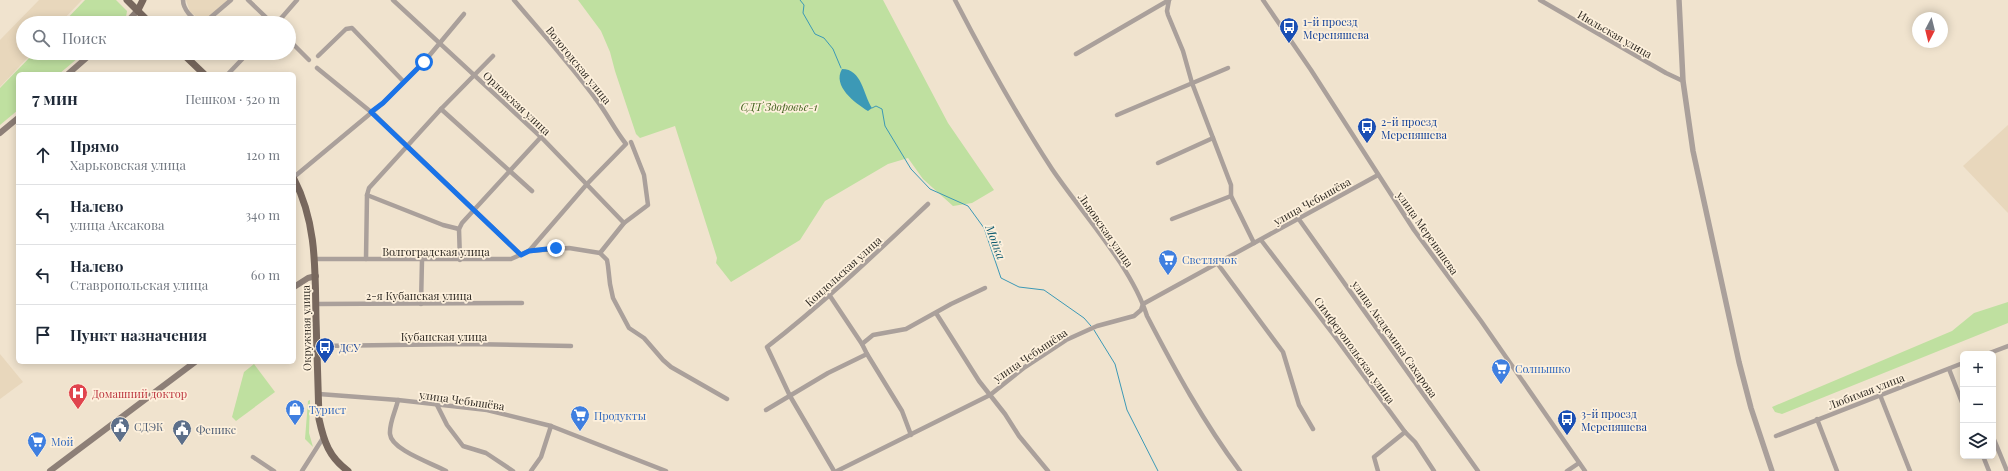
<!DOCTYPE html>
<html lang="ru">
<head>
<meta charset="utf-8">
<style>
  body { margin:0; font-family:"Playfair Display",serif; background:#f6f6f7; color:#1f2937 }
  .controls { position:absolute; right:12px; bottom:12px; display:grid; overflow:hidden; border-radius:6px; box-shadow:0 2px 10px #0003 }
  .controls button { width:36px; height:36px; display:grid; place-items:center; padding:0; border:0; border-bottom:1px solid #e0e1e3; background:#fff; color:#1f2937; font:20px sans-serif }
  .compass { position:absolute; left:1912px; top:12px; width:36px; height:36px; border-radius:50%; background:#fff; box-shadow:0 2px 10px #0003; rotate:187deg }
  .stop { position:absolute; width:12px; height:12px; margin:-9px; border:3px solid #1a73e8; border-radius:50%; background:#fff }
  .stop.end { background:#1a73e8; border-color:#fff; box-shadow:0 1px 4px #0008 }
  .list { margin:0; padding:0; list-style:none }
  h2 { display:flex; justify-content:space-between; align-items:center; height:52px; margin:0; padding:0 16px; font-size:17px }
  h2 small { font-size:13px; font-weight:400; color:#747a83 }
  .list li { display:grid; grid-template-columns:26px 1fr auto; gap:12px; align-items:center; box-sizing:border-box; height:60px; padding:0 16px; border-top:1px solid #e0e1e3 }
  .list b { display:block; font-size:15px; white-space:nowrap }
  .list p { margin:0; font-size:13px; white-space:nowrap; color:#747a83 }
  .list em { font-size:13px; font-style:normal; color:#747a83 }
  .icon { flex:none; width:22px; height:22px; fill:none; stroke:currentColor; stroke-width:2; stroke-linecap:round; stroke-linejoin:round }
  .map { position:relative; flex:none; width:2008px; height:471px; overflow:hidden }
  .search { position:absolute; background:#fff; box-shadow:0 2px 10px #0003; left:16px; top:16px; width:280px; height:44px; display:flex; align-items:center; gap:10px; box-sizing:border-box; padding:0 14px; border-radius:22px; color:#747a83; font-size:15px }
  .panel { position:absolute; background:#fff; box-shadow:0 2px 10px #0003; left:16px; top:72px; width:280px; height:292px; border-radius:6px }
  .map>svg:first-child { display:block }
</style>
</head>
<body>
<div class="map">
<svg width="2008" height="471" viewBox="0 0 2008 471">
  <rect width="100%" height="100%" fill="#f0e3ce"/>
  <g fill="#e8d7bc">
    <polygon points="39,0 82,0 60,23 23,23 23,53 32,53 0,87 0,40"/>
    <polygon points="186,0 228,0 215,14 201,20 190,12"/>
    <polygon points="2008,125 2008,213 1963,166"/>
    <polygon points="0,354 23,382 0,399"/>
  </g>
  <g fill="#bfe0a0">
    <polygon points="85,0 116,0 127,11 126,17 118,23 63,23"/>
    <polygon points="578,0 883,0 948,123 994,190 972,203 953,206 923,179 908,158 888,164 825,201 800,240 731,282 716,263 717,258 675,126 640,138 636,134 615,71 610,52 601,31"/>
    <polygon points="34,53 84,53 59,74 18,74 18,110 0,125 0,88"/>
    <polygon points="2008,302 2008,323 1782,414 1775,412 1772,407 1952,331 1974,313"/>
    <polygon points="254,364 275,392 236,421 232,417 244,372"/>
    <polygon points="310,400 309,433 313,447 305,439 308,401"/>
  </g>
  <path fill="#3c99b6" d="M842,69C862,69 863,94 872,108L868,111C855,103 832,86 842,69Z"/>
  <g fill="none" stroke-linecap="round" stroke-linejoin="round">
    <g stroke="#3c99b6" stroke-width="1">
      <polyline points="800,0 804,5 803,13 815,34 824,38 833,49 841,68"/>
      <polyline points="872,108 876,106 882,109 885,126 911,169 930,189 968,206 984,228 1001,278 1019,287 1044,290 1084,318 1091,326"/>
      <polyline points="1094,330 1115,364 1127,410 1158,471"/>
    </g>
    <g stroke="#aaa09b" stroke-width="4.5">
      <path d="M183,0C183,9 192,19 200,23"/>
      <polyline points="248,0 272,23"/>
      <polyline points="393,0 541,137 624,223"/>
      <path d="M955,0C985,58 1016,114 1052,169C1081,212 1132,267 1147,316C1175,370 1204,423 1240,471"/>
      <polyline points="1169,0 1167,11 1168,15 1183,51 1192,83 1231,185 1231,196 1254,243"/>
      <polyline points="1263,0 1311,70 1414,230 1481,321 1585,471"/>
      <polyline points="1540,0 1666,73 1683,81"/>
      <polyline points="204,23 231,0"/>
      <polyline points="277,23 297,0"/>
      <polyline points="289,40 309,60"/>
      <polyline points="1076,54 1169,0"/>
      <polyline points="318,56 346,29 352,28 403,81"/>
      <polyline points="317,68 376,116 521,255"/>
      <polyline points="228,74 248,53"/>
      <polyline points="441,109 532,191"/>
      <polyline points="1117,115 1228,68"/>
      <polyline points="1158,163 1213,138"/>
      <polyline points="294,177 383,103 424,62 464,14"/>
      <polyline points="367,195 443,225 459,229"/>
      <polyline points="1298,218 1478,471"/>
      <polyline points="1172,219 1231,196"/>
      <polyline points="1261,240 1333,334 1405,432 1415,442 1434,471"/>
      <polyline points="529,251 569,248 600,253 607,260 608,266 610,284 613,298 629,328 644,338 663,360 671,367 727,399"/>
      <polyline points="600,253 624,223 648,205 644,175 631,142"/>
      <path d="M315,259H511L529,251L587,184L626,144C614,129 607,113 595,98C570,64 541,32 514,0"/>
      <polyline points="366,259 367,195 369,188 441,109 493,56"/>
      <polyline points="460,260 459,229 462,223 541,137"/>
      <polyline points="1217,263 1283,352 1299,405 1313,429"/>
      <polyline points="830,296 862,344"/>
      <polyline points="316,304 522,303"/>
      <polyline points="421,304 422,260"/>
      <polyline points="936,313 979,381 1005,414 1019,436 1048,471"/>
      <polyline points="317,346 467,344 571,346"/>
      <polyline points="867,354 902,411 911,435"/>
      <polyline points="1987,354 2008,346"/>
      <polyline points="1949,369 1963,405"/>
      <polyline points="319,394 398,400 487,410 551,426 666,471"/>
      <polyline points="1880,395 1910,471"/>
      <path d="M398,400C396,410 389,423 390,434C391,450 434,464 446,471"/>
      <polyline points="437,405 447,425 463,446 486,453 513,471"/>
      <polyline points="766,410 828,373 867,354 862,344 873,335 906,329 951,304 985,288"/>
      <polyline points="1817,419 1837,471"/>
      <polyline points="1776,436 1963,363"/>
      <polyline points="1993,437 2007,471"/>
      <polyline points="1983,456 1989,471"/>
      <polyline points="253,457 274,471"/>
      <polyline points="302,471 323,438"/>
      <polyline points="531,471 541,457 551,426"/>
      <path d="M834,471L790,396L767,347C824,303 876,253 928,204"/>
      <polyline points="837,471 990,395 1025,367 1066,340 1097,326 1134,316 1141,310 1143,304 1378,175"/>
      <polyline points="1378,471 1374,457 1405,432"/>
      <polyline points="1567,471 1579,463"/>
    </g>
    <polyline stroke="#aaa09b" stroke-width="5.5" points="1679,0 1683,81 1693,151 1739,362 1751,408 1772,471"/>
    <g stroke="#8d7f77" stroke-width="6">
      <polyline points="126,23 138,10"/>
      <polyline points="68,74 92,53"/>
      <polyline points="0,133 18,118"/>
      <polyline points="294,287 308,278 316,276"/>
      <polyline points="50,471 195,362"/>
    </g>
    <g stroke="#78685e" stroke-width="7">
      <polyline points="127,0 150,23"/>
      <polyline points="138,10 143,0"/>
      <polyline points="182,53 204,74"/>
      <path d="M294,179C317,223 315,270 316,319C317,352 318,386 319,419C324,442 329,457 348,471"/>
    </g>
  </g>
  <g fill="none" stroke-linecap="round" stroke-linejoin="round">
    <polyline stroke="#1a73e8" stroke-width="5" points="424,62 383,103 371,112 521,255 529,251 556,248"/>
  </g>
  <defs>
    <symbol id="bus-pin" viewBox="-11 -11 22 30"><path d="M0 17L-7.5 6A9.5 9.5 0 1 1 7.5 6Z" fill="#1a4fb4" stroke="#fdf0dc"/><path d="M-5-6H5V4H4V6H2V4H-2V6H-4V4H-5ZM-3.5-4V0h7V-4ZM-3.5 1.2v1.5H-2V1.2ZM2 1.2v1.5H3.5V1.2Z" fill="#fff"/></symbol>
    <symbol id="supermarket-pin" viewBox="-11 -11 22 30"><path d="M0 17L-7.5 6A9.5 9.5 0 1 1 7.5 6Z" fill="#3f7fe0" stroke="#fdf0dc"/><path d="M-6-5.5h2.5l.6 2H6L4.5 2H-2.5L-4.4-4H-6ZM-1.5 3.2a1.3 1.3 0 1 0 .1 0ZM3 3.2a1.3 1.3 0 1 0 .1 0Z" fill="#fff"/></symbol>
    <symbol id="hospital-pin" viewBox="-11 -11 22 30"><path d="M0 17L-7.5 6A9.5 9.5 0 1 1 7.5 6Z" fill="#e0444e" stroke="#fdf0dc"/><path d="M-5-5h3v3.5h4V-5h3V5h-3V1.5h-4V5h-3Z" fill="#fff"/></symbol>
    <symbol id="shop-pin" viewBox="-11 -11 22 30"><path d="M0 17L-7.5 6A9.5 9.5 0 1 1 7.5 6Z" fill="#3f7fe0" stroke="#fdf0dc"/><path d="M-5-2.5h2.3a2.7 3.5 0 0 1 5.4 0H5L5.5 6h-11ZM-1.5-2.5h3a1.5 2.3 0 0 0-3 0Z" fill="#fff"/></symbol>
    <symbol id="civic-pin" viewBox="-11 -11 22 30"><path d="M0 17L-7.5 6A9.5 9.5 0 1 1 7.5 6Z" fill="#5c6f8a" stroke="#fdf0dc"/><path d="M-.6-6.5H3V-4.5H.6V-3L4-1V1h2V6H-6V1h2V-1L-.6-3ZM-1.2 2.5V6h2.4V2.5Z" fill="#fff"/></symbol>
  </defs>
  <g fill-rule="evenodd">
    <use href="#bus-pin" x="1278" y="16" width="22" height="30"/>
    <use href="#bus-pin" x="1356" y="116" width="22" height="30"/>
    <use href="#supermarket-pin" x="1157" y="248" width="22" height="30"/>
    <use href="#bus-pin" x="314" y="336" width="22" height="30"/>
    <use href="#supermarket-pin" x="1490" y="357" width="22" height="30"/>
    <use href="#hospital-pin" x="67" y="382" width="22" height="30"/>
    <use href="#shop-pin" x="284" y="398" width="22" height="30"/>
    <use href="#supermarket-pin" x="569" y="404" width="22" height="30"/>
    <use href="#bus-pin" x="1556" y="408" width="22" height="30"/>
    <use href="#civic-pin" x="109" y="415" width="22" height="30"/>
    <use href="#civic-pin" x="171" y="418" width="22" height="30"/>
    <use href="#supermarket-pin" x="26" y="430" width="22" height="30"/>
  </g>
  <g text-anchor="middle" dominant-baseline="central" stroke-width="3.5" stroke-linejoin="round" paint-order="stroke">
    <g font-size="11" fill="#164399" stroke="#fdf0dc" text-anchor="start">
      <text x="1303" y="21">1-й проезд<tspan x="1303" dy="13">Мереняшева</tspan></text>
      <text x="1381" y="121">2-й проезд<tspan x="1381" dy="13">Мереняшева</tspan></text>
      <text x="339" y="347">ДСУ</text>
      <text x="1581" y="413">3-й проезд<tspan x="1581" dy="13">Мереняшева</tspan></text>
    </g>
    <g font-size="11" fill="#302b24" stroke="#fdf0dc">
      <text transform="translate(1615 34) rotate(30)">Июльская улица</text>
      <text transform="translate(579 65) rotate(51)">Вологодская улица</text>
      <text transform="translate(517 103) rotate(43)">Орловская улица</text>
      <text transform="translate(1312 201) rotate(-29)">улица Чебышёва</text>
      <text transform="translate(1106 230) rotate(55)">Львовская улица</text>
      <text transform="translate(1428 233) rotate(55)">улица Мереняшева</text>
      <text x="436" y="251">Волгоградская улица</text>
      <text transform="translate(843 271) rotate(-42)">Кондольская улица</text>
      <text x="419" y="295">2-я Кубанская улица</text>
      <text transform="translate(306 328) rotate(-91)">Окружная улица</text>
      <text x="444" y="336">Кубанская улица</text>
      <text transform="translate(1395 339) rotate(55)">улица Академика Сахарова</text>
      <text transform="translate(1355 350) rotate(54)">Симферопольская улица</text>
      <text transform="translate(1030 355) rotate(-34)">улица Чебышёва</text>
      <text transform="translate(1866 391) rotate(-21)">Любимая улица</text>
      <text transform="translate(462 400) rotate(8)">улица Чебышёва</text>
    </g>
    <g font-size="11" font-style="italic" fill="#43621f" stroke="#fdf0dc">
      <text x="779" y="106">СДТ Здоровье-1</text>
    </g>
    <g font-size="11" fill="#366cbe" stroke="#fdf0dc" text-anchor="start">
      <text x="1182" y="259">Светлячок</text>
      <text x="1515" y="368">Солнышко</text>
      <text x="309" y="409">Турист</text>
      <text x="594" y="415">Продукты</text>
      <text x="51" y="441">Мой</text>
    </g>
    <g font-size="11" fill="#be3a42" stroke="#fdf0dc" text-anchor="start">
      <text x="92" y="393">Домашний доктор</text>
    </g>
    <g font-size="11" fill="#4e5e75" stroke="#fdf0dc" text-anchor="start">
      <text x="134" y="426">СДЭК</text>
      <text x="196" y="429">Феникс</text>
    </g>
    <g font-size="12" font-style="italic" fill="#0f5b70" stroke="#fdf0dc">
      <text transform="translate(996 242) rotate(69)">Мойка</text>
    </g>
  </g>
</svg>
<div class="controls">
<button>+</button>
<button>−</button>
<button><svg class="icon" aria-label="layers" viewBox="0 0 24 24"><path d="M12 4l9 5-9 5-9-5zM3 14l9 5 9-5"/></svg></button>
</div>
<svg class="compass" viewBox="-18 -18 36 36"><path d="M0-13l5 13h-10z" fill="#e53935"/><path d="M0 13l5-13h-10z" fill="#747a83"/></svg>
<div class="stop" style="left:424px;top:62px"></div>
<div class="stop end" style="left:556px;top:248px"></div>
<div class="search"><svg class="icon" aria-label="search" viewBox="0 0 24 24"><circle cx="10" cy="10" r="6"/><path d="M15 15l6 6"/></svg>Поиск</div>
<section class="panel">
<h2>7 мин<small>Пешком · 520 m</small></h2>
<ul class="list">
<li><svg class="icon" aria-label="ahead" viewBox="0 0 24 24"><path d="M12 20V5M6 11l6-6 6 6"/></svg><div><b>Прямо</b><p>Харьковская улица</p></div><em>120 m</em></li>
<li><svg class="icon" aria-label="left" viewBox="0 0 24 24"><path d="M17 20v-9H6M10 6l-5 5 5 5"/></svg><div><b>Налево</b><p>улица Аксакова</p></div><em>340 m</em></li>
<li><svg class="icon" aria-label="left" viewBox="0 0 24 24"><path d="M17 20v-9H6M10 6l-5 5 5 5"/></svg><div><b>Налево</b><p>Ставропольская улица</p></div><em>60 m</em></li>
<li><svg class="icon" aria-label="arrive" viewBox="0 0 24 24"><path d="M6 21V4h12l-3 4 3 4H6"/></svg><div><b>Пункт назначения</b></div></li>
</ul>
</section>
</div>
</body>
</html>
